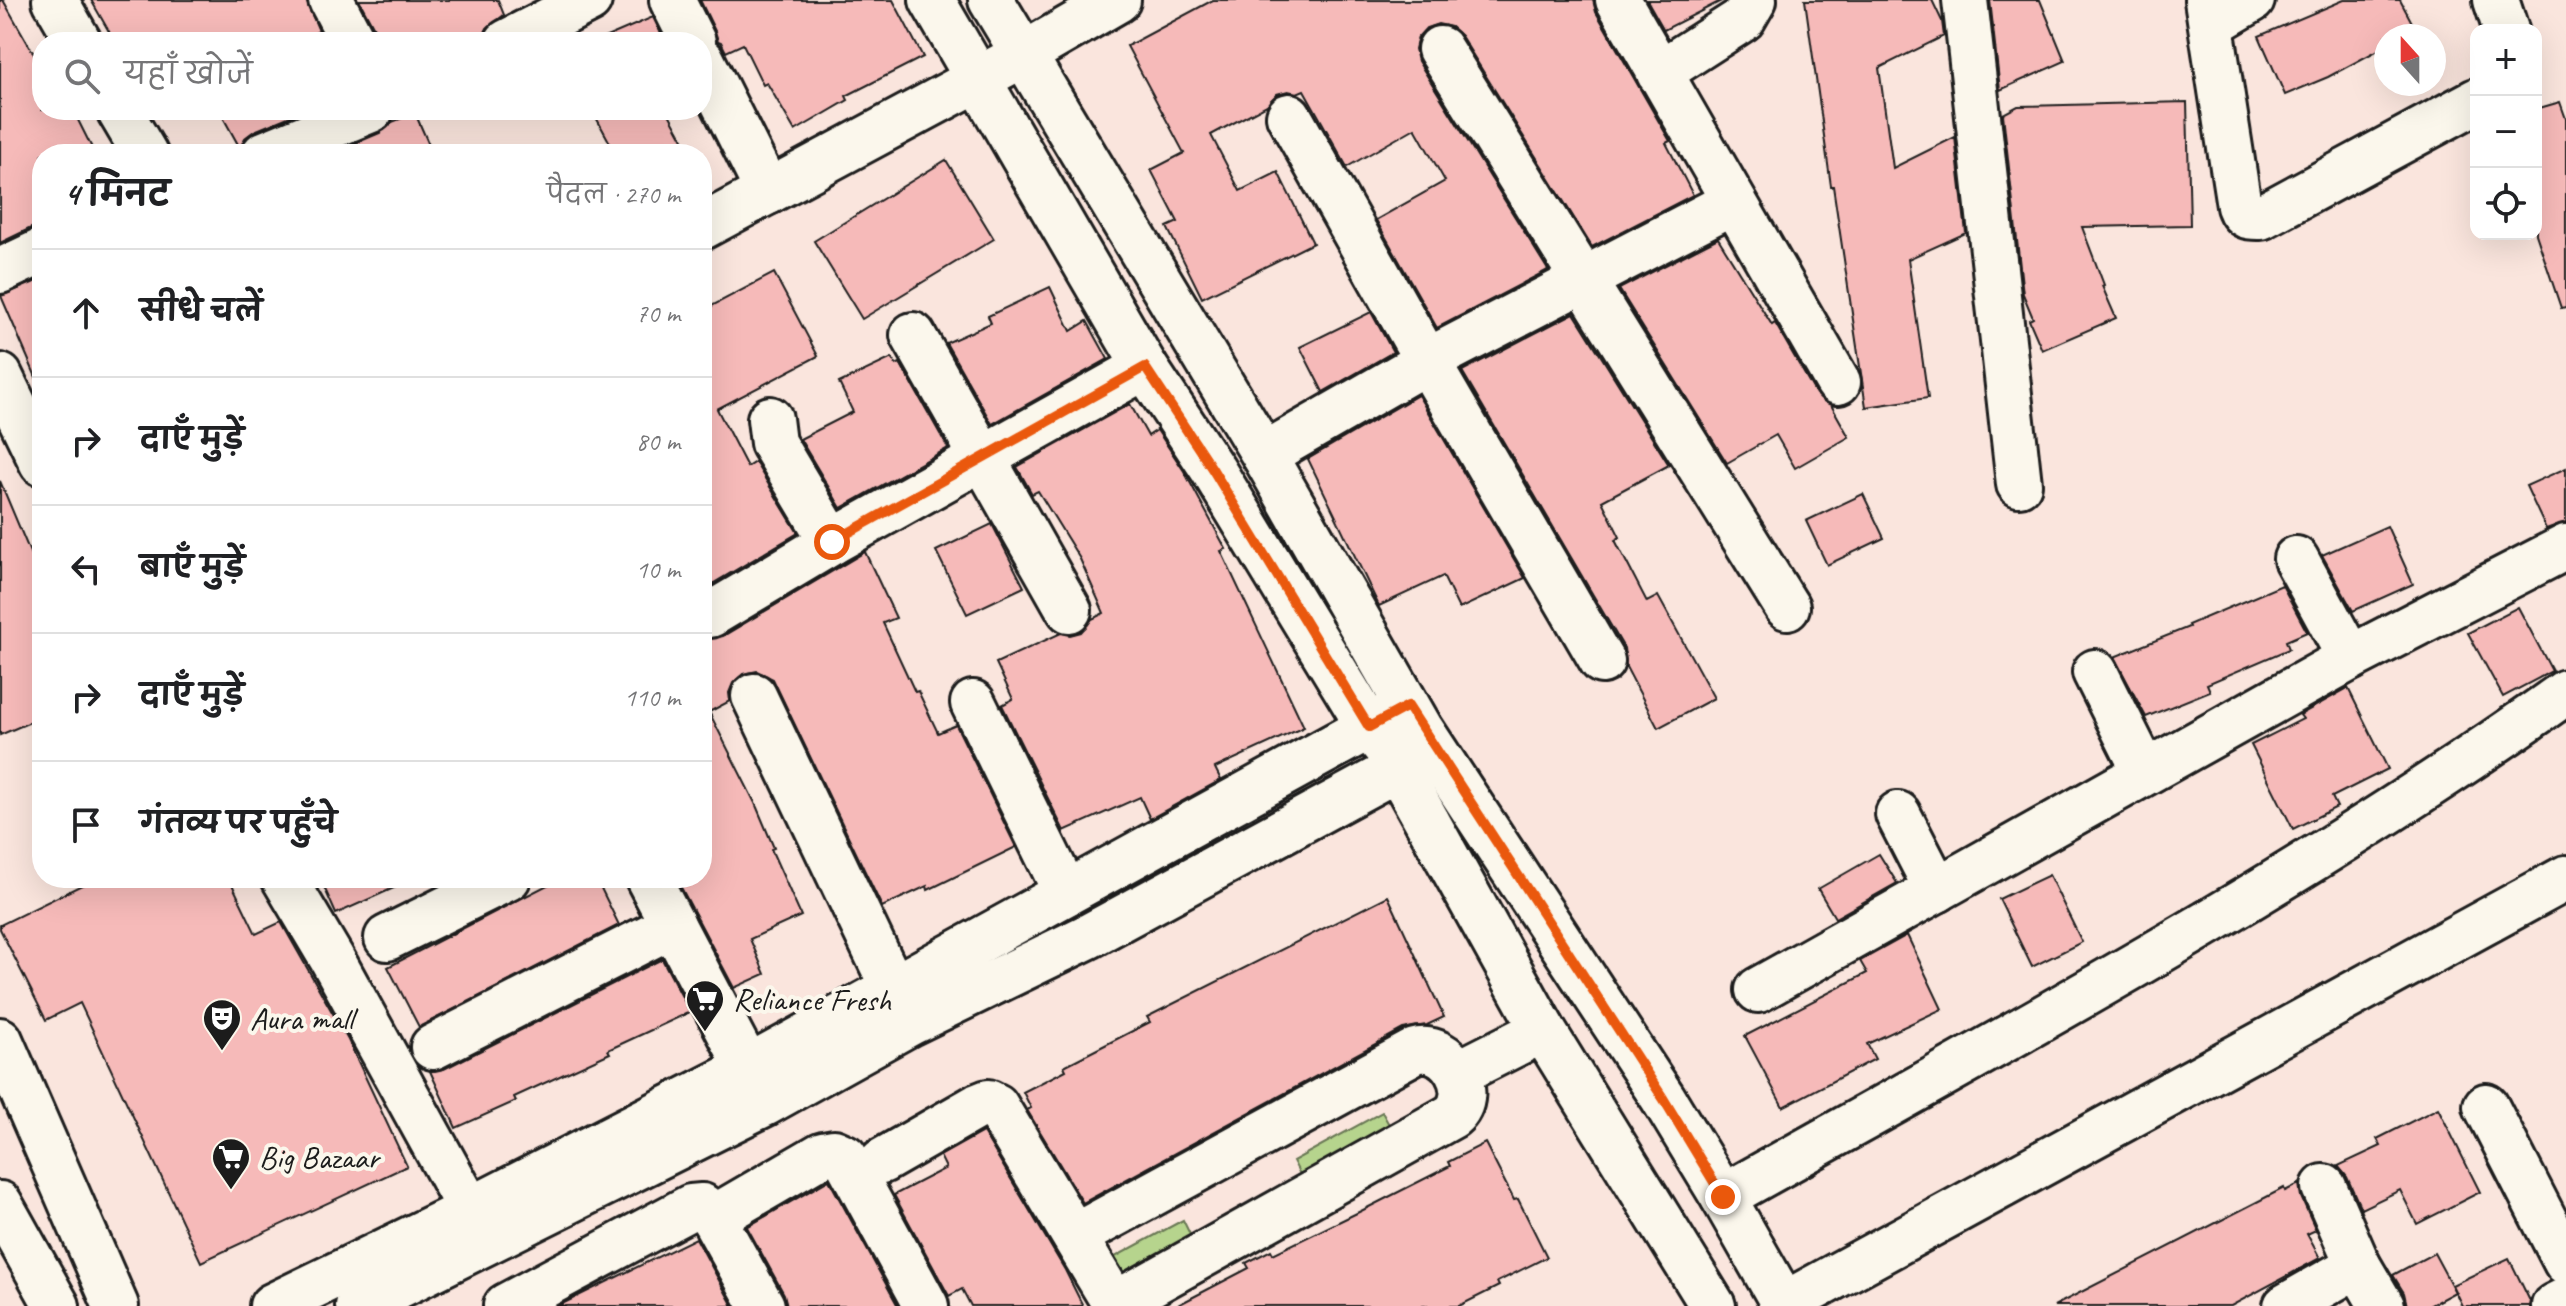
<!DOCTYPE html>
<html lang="hi">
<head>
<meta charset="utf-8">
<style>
  body { margin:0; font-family:Caveat,"Playpen Sans Deva",sans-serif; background:#f6f6f6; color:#202124 }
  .controls { position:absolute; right:24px; top:24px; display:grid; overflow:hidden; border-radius:16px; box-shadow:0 8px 32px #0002 }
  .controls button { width:72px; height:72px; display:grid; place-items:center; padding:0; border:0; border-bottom:2px solid #e0e0e0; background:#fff; color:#202124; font:40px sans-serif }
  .compass { position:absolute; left:2374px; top:24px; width:72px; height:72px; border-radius:50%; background:#fff; box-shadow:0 8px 32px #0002; rotate:339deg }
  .stop { position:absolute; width:24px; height:24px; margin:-18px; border:6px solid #ea580c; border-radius:50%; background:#fff }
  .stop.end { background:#ea580c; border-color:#fff; box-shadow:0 2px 8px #0008 }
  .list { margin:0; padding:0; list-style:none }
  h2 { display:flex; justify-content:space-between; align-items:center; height:104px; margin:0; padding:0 32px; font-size:34px }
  h2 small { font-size:26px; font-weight:400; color:#757577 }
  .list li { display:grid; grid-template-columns:52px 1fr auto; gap:24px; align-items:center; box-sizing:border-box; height:128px; padding:0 32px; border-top:2px solid #e0e0e0 }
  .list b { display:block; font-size:30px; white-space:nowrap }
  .list em { font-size:26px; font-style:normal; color:#757577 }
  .icon { flex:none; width:44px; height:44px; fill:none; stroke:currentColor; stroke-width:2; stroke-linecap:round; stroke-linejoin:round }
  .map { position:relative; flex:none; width:2566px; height:1306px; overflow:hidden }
  .search { position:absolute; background:#fff; box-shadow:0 8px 32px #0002; left:32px; top:32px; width:680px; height:88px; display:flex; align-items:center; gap:20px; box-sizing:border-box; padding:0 28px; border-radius:32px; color:#757577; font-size:30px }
  .panel { position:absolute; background:#fff; box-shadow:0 8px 32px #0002; left:32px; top:144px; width:680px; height:744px; border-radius:32px }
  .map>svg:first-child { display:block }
</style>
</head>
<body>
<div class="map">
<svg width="2566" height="1306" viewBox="0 0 2566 1306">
  <rect width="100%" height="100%" fill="#fae5dd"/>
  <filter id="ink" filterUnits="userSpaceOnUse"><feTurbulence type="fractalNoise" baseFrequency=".0125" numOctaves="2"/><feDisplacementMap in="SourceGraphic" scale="16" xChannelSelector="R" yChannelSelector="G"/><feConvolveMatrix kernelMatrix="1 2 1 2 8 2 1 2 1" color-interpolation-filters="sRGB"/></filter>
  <g filter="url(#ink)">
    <g fill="#b6d48d" stroke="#697854" stroke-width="2">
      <polygon points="1382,1112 1406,1155 1314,1201 1293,1161"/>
      <polygon points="1183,1220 1203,1261 1122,1301 1104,1263"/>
    </g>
    <g fill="#f6bab9" stroke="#1c1c1c" stroke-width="2">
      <polygon points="0,0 3,0 42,68 42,110 73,110 95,154 42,154 42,226 31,228 0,243"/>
      <polygon points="91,0 306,0 319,31 298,42 115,42"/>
      <polygon points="359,0 498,0 504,15 487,28 482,42 378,42 375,30"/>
      <polygon points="700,0 893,0 923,57 846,96 848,100 795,131 767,83 763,85 743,44 726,52 721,42 718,41 715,31"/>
      <polygon points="1213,0 1593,0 1596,12 1670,141 1666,143 1693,195 1592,247 1461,36 1451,27 1438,24 1426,28 1418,37 1415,49 1418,61 1548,270 1437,328 1376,220 1445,181 1415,128 1347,167 1304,90 1297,93 1288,91 1277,94 1267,105 1211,135 1240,191 1278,172 1313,243 1202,298 1167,227 1178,222 1151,170 1184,153 1127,46"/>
      <polygon points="1647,0 1723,0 1664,30"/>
      <polygon points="1805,0 1932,0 1942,21 1944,36 1879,68 1893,168 1955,137 1966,233 1908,259 1928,398 1866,407 1833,186 1831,186"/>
      <polygon points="1990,0 2040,0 2065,61 2000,90"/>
      <polygon points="2344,0 2400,0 2416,30 2405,36 2386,36 2386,46 2328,77 2285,95 2259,36"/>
      <polygon points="653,17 665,42 595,42"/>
      <polygon points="2187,102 2190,225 2082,227 2104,285 2102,286 2116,318 2042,350 2029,320 2033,318 2023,294 2003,114 2018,106"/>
      <polygon points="2560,102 2566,119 2566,307 2561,308 2536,234 2536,109"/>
      <polygon points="219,110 305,110 254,131 245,138 240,148"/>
      <polygon points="592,110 667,110 691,154 616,154"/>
      <polygon points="415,113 433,154 330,154 380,133 392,122"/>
      <polygon points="946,160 994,239 862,319 814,241"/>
      <polygon points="1718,238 1772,325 1775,323 1816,394 1831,405 1849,437 1795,468 1776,435 1727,463 1619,289"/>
      <polygon points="774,273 818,356 717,409 747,467 755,462 798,533 702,590 702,311"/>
      <polygon points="42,279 42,391 1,296"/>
      <polygon points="1050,287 1071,331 1087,321 1108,359 992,424 946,343 991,323 988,316"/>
      <polygon points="1371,312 1393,352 1323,392 1300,347"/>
      <polygon points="1574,313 1669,465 1602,501 1620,537 1615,540 1647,602 1658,596 1714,698 1658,728 1626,667 1624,648 1462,371"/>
      <polygon points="892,358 896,365 900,363 948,448 841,508 800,439 853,412 839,383"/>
      <polygon points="1418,395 1525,578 1459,609 1443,576 1379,606 1308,459"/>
      <polygon points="1130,404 1148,436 1157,430 1184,471 1226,549 1221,551 1304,727 1215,768 1221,780 1150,819 1140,797 1064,831 1002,705 1013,699 996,663 1061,633 1070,635 1081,632 1092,619 1104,613 1080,559 1038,491 1032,494 1017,467"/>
      <polygon points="2566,468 2566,522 2546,529 2526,486"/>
      <polygon points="0,481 42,581 42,717 0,735"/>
      <polygon points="1863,494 1884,538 1827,565 1806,521"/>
      <polygon points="992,524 1024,587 967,614 936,551"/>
      <polygon points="2387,526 2413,584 2353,611 2322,555"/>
      <polygon points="865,552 896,618 883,623 915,692 918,691 938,733 956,725 1016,847 928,890 927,886 882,907 773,679 757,671 743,674 733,683 729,693 730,701 709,712 755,803 774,848 771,849 801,916 750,939 765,974 734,988 676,878 702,878 702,640 723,636"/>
      <polygon points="2282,585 2307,632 2286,641 2289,649 2207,684 2210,691 2146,717 2114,657 2189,627 2188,625"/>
      <polygon points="2518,607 2552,671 2503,697 2468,633"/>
      <polygon points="2348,688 2388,769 2332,797 2337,807 2293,829 2251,745 2303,719 2300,715"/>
      <polygon points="1879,854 1897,883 1835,918 1818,889"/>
      <polygon points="2049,875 2082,942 2032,967 1999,899"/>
      <polygon points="96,878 229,878 256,934 281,922 348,1040 407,1166 201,1262 80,1003 46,1020 0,929 0,925"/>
      <polygon points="320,878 416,878 336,914"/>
      <polygon points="561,878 596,878 619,925 419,1027 388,967"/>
      <polygon points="1388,896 1444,1017 1427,1025 1403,1029 1083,1203 1027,1110 1031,1108 1023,1092 1066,1070 1064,1066 1150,1022 1147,1017"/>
      <polygon points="1907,935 1942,1009 1867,1044 1875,1059 1783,1107 1745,1036 1867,973 1860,961"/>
      <polygon points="662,959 690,1012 608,1050 610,1053 514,1097 516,1101 456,1128 430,1071 444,1069"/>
      <polygon points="2438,1108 2480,1192 2417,1224 2400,1190 2361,1209 2347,1177 2338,1166 2381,1146 2377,1139"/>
      <polygon points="983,1132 1065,1270 1083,1306 971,1306 962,1289 949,1296 894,1195 946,1168 940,1156"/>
      <polygon points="1485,1143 1514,1200 1518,1199 1547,1257 1497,1282 1499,1286 1459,1306 1176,1306 1249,1268 1246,1263 1271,1250 1273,1254 1363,1210 1450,1166 1448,1162"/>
      <polygon points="829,1180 898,1306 787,1306 784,1294 747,1227"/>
      <polygon points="2299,1184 2301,1197 2316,1230 2307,1234 2320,1258 2231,1306 2054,1306 2284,1188 2285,1191"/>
      <polygon points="696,1238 733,1306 559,1306 564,1303"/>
      <polygon points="2434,1253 2455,1292 2429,1306 2407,1306 2404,1293 2393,1275"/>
      <polygon points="2509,1258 2530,1301 2529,1306 2462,1306 2452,1285"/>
    </g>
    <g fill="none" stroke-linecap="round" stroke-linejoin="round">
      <defs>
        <g id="minor">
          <polyline points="55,0 79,42"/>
          <polyline points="331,0 353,42"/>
          <polyline points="672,0 693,42"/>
          <polyline points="932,0 1145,367 1213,470 1369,727 1387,749 1543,1030 1713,1306"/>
          <polyline points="991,0 1264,455 1420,728 1663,1098 1723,1197 1785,1306"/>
          <polyline points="1618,0 1838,382"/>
          <polyline points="1965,0 2019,484"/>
          <path d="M2207,0L2239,206C2243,218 2250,217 2261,217L2476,101"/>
          <polyline points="2496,0 2506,30"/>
          <polyline points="2213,23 2252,0"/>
          <polyline points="507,42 589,0"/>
          <polyline points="1440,49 1787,607"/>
          <polyline points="702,60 768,192"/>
          <polyline points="1659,73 1743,19 1754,0"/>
          <polyline points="119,110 145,154"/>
          <polyline points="1289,116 1427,361 1602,661"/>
          <polyline points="264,154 371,110"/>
          <polyline points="702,227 1023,55 1118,0"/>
          <polyline points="0,271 42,251"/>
          <polyline points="913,335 1069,610"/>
          <polyline points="0,376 42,463"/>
          <polyline points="770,419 773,443 832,542"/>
          <polyline points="1264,455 1427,361 1733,202"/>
          <polyline points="2296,559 2350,658"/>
          <polyline points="702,615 710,615 832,542 1145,367"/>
          <polyline points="2095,672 2145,772"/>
          <polyline points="754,696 906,1015"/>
          <polyline points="973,703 1066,893"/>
          <polyline points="1898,814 1937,890"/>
          <polyline points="284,878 332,959 470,1210"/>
          <polyline points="648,878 748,1068"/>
          <polyline points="387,938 508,878"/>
          <polyline points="1758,990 2350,658 2566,547"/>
          <polyline points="0,1040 116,1306"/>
          <polyline points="433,1047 673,925"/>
          <polyline points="1458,1073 1543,1030"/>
          <polyline points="2486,1106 2566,1262"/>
          <polyline points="882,1161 978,1106 988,1102 996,1106 1116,1306"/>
          <polyline points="2324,1187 2358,1265"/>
          <path d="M1723,1197C2009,1037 2299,882 2566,692"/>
          <polyline points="0,1204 57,1306"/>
          <polyline points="713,1218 823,1154 834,1152 845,1157 926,1306"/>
          <path d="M1075,1236L1415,1051C1449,1041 1479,1093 1452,1116L1115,1304"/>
          <polyline points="272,1306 470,1210 748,1068 1394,713"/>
          <polyline points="358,1306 766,1103 910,1023 1089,936 1421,756"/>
          <polyline points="506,1306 691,1207 702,1206 710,1212 762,1306"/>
          <polyline points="1781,1306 2566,878"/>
          <polyline points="2286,1306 2358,1265 2382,1306"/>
          <polyline points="2554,1306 2566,1300"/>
        </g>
      </defs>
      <use href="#minor" stroke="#1c1c1c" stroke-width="50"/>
      <use href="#minor" stroke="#fbf7ec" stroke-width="44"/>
    </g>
  </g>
  <g fill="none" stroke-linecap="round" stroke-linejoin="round" filter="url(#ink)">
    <polyline stroke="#ea580c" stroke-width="10" points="832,542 1145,367 1213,470 1369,727 1408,706 1663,1098 1723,1197"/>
  </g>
  <defs>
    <symbol id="supermarket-pin" viewBox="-11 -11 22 30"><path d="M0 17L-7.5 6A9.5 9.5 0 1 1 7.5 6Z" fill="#1c1c1c" stroke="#fbf7ec"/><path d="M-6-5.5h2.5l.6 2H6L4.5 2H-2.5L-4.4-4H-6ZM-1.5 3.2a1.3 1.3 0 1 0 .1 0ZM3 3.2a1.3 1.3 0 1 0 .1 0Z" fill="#fff"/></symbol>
    <symbol id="theatre-pin" viewBox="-11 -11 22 30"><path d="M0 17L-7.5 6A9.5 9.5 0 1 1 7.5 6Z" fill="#1c1c1c" stroke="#fbf7ec"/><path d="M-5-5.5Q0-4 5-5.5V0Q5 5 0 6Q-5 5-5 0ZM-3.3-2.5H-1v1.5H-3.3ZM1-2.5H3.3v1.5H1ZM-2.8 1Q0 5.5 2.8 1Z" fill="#fff"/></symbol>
  </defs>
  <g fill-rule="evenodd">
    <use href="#supermarket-pin" x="683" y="977" width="44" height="60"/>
    <use href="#theatre-pin" x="200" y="996" width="44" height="60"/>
    <use href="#supermarket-pin" x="209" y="1135" width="44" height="60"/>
  </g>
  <g text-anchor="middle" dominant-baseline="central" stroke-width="8" stroke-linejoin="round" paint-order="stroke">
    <g font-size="32" fill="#1c1c1c" stroke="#fbf7ec" text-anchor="start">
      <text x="733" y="999">Reliance Fresh</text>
      <text x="250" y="1018">Aura mall</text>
      <text x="259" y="1157">Big Bazaar</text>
    </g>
  </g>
</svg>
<div class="controls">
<button>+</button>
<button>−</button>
<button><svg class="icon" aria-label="locate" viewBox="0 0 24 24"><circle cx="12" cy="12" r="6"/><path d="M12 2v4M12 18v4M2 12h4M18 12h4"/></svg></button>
</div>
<svg class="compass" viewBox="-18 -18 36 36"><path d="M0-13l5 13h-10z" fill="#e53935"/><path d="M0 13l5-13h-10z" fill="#757577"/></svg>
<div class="stop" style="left:832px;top:542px"></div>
<div class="stop end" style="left:1723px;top:1197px"></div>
<div class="search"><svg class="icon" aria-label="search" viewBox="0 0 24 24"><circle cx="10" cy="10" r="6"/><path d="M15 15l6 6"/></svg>यहाँ खोजें</div>
<section class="panel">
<h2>4 मिनट<small>पैदल · 270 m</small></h2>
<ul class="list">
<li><svg class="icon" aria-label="ahead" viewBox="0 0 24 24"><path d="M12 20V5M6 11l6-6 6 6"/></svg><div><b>सीधे चलें</b></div><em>70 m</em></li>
<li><svg class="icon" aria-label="right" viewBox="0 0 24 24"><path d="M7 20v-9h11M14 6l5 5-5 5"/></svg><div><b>दाएँ मुड़ें</b></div><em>80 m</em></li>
<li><svg class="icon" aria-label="left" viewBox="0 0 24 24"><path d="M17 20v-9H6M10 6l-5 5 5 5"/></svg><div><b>बाएँ मुड़ें</b></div><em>10 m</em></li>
<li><svg class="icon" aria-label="right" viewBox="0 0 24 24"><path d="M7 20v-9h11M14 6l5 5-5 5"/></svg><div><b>दाएँ मुड़ें</b></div><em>110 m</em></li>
<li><svg class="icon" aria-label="arrive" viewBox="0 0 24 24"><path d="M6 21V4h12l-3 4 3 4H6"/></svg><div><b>गंतव्य पर पहुँचे</b></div></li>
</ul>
</section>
</div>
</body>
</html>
